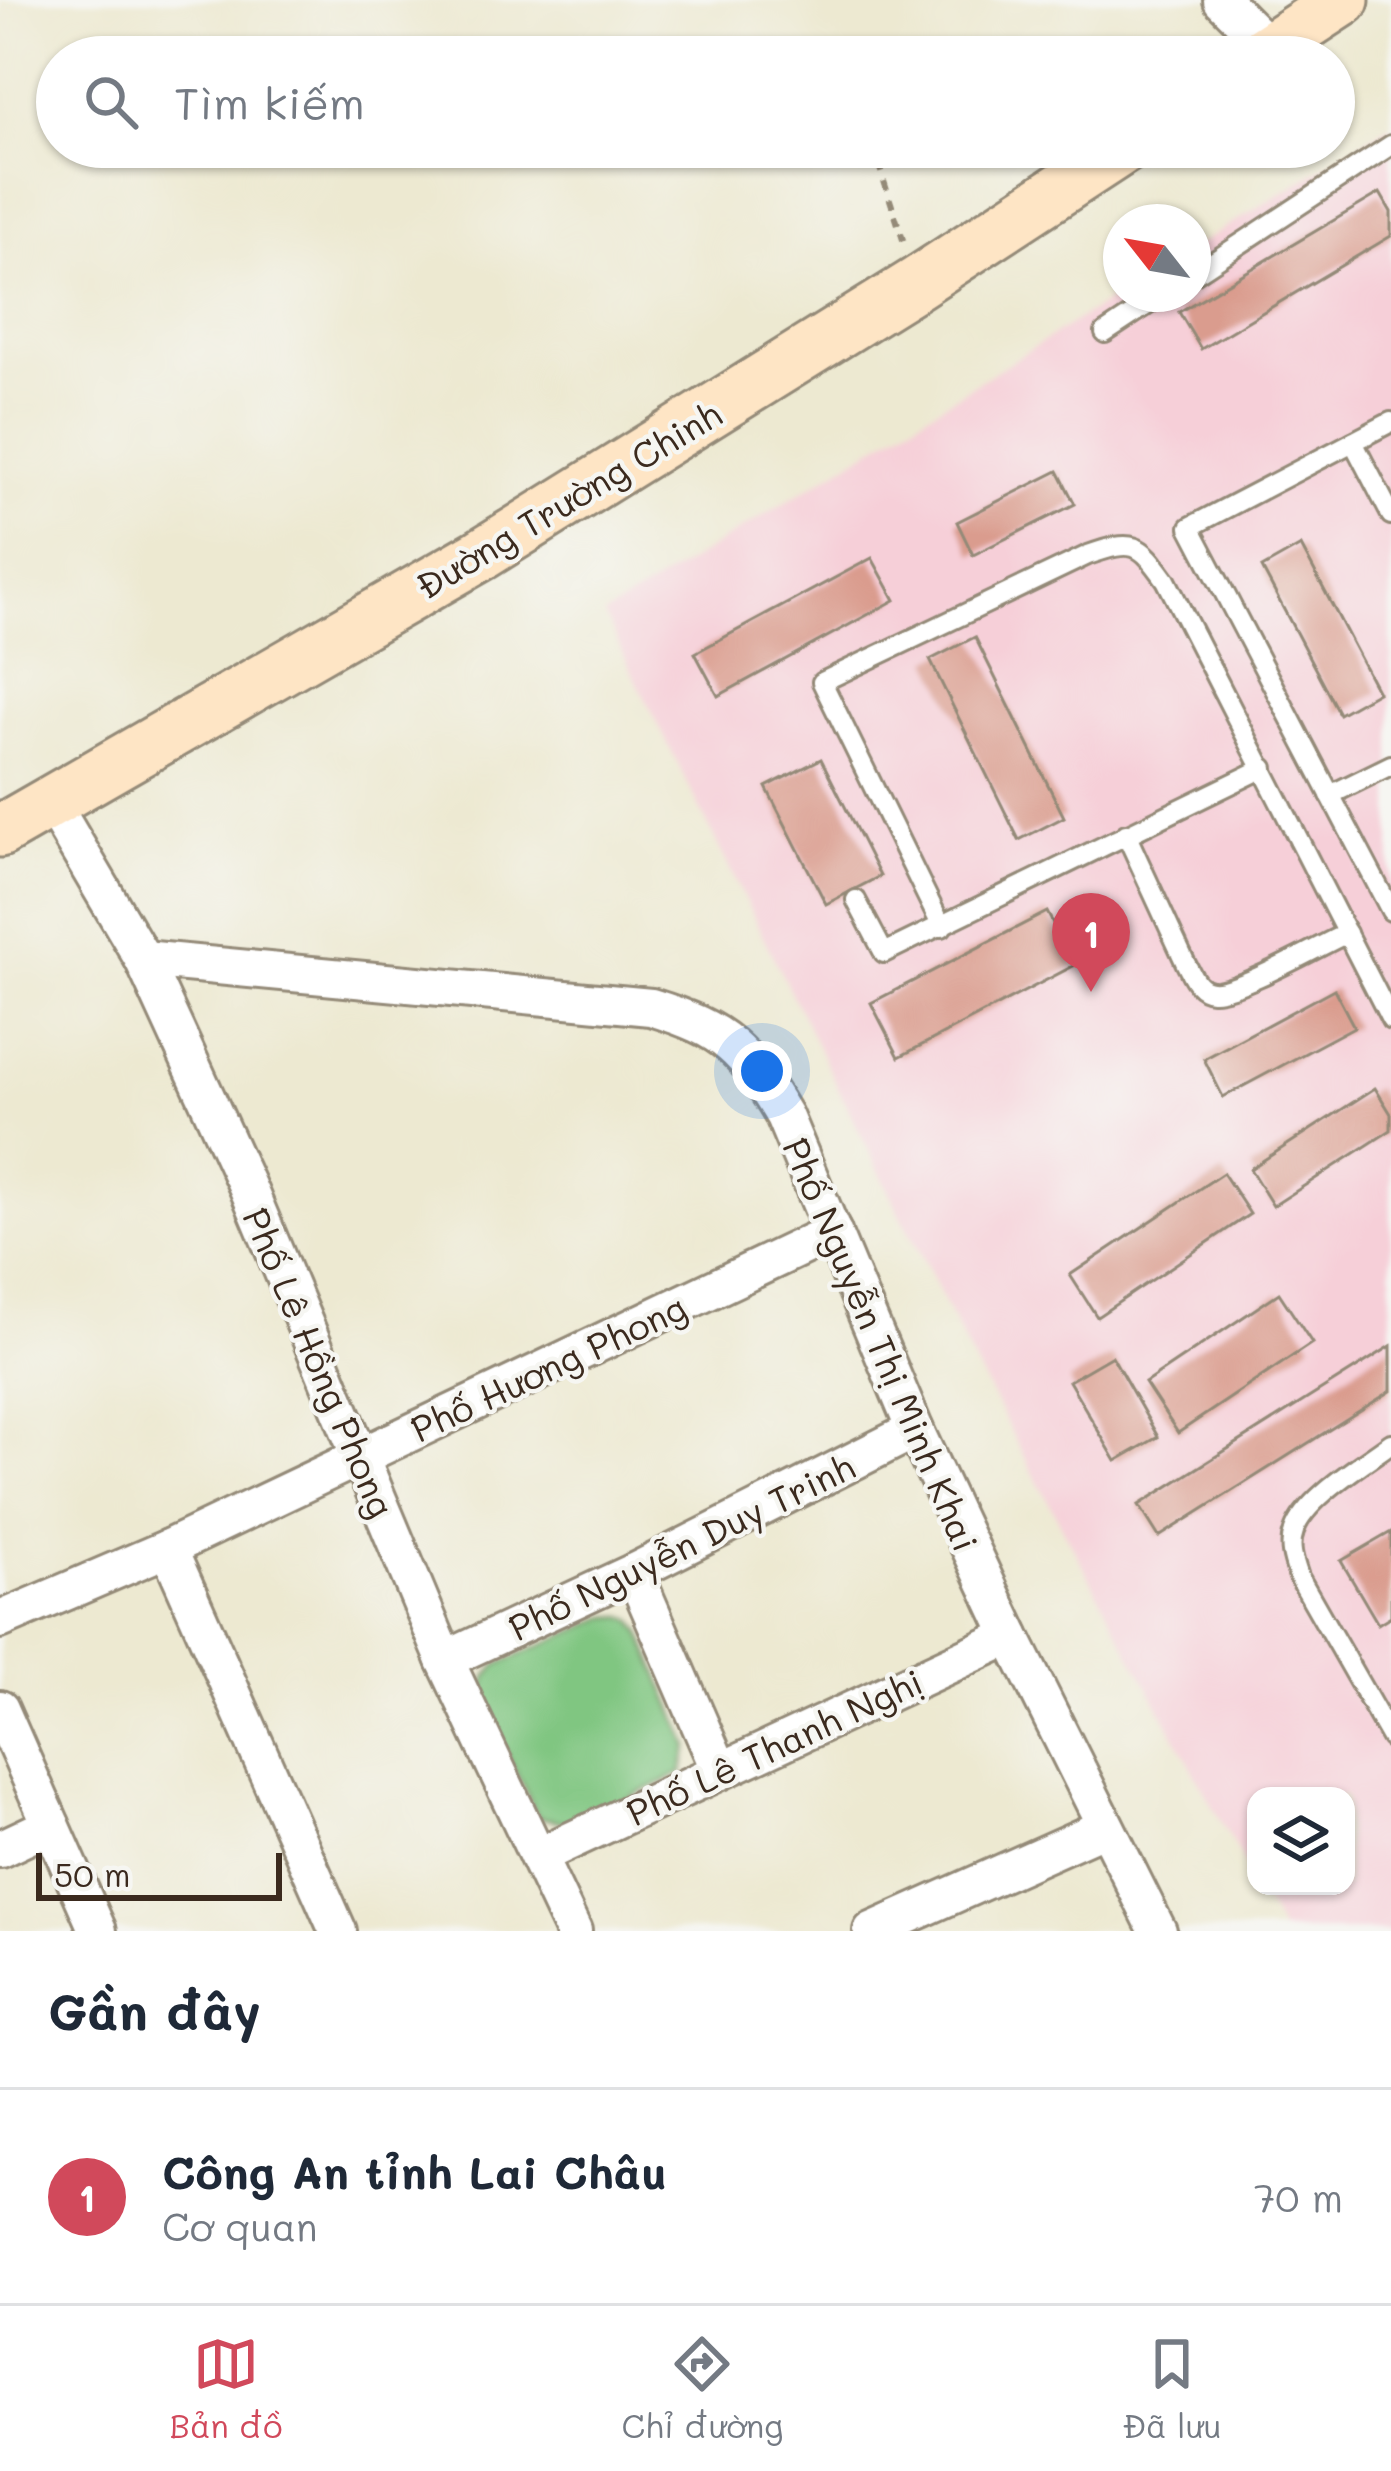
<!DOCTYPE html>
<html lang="vi">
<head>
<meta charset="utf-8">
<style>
  body { margin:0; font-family:Mali,sans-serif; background:#f2f2f3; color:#1f2937 }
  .controls { position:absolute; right:36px; bottom:36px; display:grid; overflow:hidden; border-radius:24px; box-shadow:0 3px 9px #0004 }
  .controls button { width:108px; height:108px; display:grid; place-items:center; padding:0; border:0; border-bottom:3px solid #e0e1e3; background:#fff; color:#1f2937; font:60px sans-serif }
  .compass { position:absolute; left:1103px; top:204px; width:108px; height:108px; border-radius:50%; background:#fff; box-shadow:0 3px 9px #0004; rotate:301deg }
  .scale { position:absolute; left:36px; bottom:30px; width:246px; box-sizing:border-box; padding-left:12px; border:6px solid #3b2a1e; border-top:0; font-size:33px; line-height:42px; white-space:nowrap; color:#3b2a1e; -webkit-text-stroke:9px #f6f6f2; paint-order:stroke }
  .you { position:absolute; left:762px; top:1071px; width:42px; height:42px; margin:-30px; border:9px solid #fff; border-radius:50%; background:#1a73e8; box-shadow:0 0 0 18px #1a73e833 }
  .badge { display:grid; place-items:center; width:78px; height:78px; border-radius:50%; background:#d1495b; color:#fff; font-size:39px; font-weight:700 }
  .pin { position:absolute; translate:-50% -99px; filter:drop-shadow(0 3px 6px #0008) }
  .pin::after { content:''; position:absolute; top:63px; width:42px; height:36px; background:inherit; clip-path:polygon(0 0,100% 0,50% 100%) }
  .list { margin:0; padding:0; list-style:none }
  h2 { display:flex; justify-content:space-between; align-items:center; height:156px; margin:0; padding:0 48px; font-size:51px }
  h2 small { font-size:39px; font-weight:400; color:#747a83 }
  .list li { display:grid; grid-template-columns:78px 1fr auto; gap:36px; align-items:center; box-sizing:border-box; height:216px; padding:0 48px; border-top:3px solid #e0e1e3 }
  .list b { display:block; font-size:45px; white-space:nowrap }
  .list p { margin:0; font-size:39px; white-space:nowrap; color:#747a83 }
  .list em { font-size:39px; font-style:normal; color:#747a83 }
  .icon { flex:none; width:66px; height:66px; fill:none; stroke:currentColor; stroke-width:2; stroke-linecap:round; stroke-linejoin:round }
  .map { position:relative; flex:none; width:1391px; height:1931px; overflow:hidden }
  .search { position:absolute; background:#fff; box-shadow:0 3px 9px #0004; left:36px; right:36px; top:36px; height:132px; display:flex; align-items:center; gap:30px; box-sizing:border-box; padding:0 42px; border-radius:66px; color:#747a83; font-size:45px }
  .sheet { height:372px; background:#fff }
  nav { display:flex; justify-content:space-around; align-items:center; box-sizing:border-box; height:168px; border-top:3px solid #e0e1e3; background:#fff; font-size:33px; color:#747a83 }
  nav a { display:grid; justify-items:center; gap:6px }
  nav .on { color:#d1495b }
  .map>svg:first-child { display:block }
</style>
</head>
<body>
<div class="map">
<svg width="1391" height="1931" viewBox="0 0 1391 1931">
  <rect width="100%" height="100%" fill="#f6f6f2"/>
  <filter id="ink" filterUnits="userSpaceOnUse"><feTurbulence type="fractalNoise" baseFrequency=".00833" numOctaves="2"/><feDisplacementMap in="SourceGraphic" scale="24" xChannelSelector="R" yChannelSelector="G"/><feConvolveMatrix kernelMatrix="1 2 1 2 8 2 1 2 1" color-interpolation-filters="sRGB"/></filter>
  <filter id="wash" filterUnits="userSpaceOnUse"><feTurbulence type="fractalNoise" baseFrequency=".004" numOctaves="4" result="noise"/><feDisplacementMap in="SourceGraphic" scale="48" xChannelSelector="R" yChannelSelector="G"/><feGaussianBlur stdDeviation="2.7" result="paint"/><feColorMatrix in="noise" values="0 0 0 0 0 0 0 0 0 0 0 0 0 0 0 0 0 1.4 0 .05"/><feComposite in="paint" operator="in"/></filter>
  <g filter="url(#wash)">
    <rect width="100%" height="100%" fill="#ede9d1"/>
    <polygon fill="#f6cfd8" points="1391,125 1391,1931 1280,1931 1256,1886 1346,1886 1346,1796 1256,1796 1256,1886 977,1369 604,615 1121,293 1193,294 1193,248"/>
    <polygon fill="#80c681" stroke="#5e7850" stroke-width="3" points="624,1616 633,1620 641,1632 689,1746 682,1773 573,1824 538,1817 482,1703 487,1677 497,1665 607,1617"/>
    <g id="blocks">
      <g fill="#da9c8e">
        <polygon points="1380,193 1391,212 1391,236 1201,349 1179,312"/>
        <polygon points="1058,471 1075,504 973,555 957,522"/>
        <polygon points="1301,546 1378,692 1339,714 1262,568"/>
        <polygon points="872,558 895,600 718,696 695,653"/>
        <polygon points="975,637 1064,817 1019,840 930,660"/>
        <polygon points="821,759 880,876 826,904 766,787"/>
        <polygon points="1047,912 1075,965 899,1057 871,1003"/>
        <polygon points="1334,989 1354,1027 1223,1097 1204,1059"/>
        <polygon points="1375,1088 1391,1114 1391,1130 1273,1206 1250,1169"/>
        <polygon points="1223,1173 1250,1214 1097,1317 1070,1275"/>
        <polygon points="1279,1293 1312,1343 1178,1433 1145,1383"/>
        <polygon points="1391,1346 1391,1391 1159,1537 1139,1505"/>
        <polygon points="1112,1356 1158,1437 1116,1461 1069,1381"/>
        <polygon points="1391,1532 1391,1616 1378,1624 1341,1561"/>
      </g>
    </g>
  </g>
  <g filter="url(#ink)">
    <use href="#blocks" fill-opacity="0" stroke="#948a78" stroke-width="3"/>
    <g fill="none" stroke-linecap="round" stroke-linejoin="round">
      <defs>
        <g id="service">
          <polyline points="1193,275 1391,145"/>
          <polyline points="1105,333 1164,294"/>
          <polyline points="1391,422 1190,527 1391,911"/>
          <polyline points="1353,442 1391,515"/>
          <polyline points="1330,795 1391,765"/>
          <path d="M1126,834L1186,964C1192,975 1197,990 1212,991C1235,994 1321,945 1347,933"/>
          <polyline points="856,900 884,953 1264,768"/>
          <path d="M942,927L822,682L1088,555C1134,539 1139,542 1166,580L1391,1020"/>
          <path d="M1391,1443C1363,1464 1305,1498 1294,1531C1288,1547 1294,1562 1299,1577L1391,1738"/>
        </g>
        <g id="minor">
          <polyline points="1222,0 1270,48"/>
          <polyline points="50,801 143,959 247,1186 445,1660 573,1931"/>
          <path d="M143,959L651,1007C726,1030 744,1049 784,1116L915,1430L1011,1636L1158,1931"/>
          <polyline points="168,1548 338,1931"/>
          <polyline points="634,1572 720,1771"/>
          <polyline points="0,1620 168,1548 833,1232"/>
          <polyline points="445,1660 634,1572 915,1430"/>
          <polyline points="0,1709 98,1931"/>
          <polyline points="0,1849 51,1825"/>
          <polyline points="538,1856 1011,1636"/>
          <polyline points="872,1931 1105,1827"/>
        </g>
        <g id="secondary">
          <polyline points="1256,57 1343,0"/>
          <polyline points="0,831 482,554 917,283 1125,147"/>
        </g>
      </defs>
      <use href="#service" stroke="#948a78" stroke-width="24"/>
      <use href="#minor" stroke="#948a78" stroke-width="42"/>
      <use href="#secondary" stroke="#948a78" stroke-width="57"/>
      <polyline stroke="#948a78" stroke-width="6" stroke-dasharray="9 9" stroke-linecap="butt" points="873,147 905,246"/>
      <use href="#service" stroke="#fff" stroke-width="18"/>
      <use href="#minor" stroke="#fff" stroke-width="36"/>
      <use href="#secondary" stroke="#fee5c5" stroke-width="51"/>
    </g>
  </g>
  <g text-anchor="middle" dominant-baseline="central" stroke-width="9" stroke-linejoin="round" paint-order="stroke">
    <g font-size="36" fill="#3b2a1e" stroke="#f6f6f2">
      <text transform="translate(568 499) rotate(-31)">Đường Trường Chinh</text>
      <text transform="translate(882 1344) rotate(67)">Phố Nguyễn Thị Minh Khai</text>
      <text transform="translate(320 1362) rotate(67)">Phố Lê Hồng Phong</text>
      <text transform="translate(548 1367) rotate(-25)">Phố Hương Phong</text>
      <text transform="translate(681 1546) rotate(-26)">Phố Nguyễn Duy Trinh</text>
      <text transform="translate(774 1746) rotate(-25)">Phố Lê Thanh Nghị</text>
    </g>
  </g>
</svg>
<div class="controls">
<button><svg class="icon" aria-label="layers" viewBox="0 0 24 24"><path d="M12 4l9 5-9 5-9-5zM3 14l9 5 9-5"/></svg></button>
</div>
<svg class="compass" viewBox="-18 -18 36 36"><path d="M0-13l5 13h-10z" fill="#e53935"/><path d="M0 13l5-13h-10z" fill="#747a83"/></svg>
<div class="scale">50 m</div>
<div class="you"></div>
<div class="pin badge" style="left:1091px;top:992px">1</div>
<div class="search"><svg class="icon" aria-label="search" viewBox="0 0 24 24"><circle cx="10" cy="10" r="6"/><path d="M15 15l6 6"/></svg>Tìm kiếm</div>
</div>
<section class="sheet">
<h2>Gần đây<small></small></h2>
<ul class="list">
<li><span class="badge">1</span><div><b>Công An tỉnh Lai Châu</b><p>Cơ quan</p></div><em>70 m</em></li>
</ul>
</section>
<nav>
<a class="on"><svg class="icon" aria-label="map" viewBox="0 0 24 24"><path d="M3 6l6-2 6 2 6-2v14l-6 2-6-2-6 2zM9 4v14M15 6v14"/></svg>Bản đồ</a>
<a><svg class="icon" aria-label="directions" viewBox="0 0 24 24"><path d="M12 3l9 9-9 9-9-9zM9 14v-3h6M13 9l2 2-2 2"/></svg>Chỉ đường</a>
<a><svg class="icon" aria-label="saved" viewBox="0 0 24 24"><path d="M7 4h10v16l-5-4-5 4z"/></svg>Đã lưu</a>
</nav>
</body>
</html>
